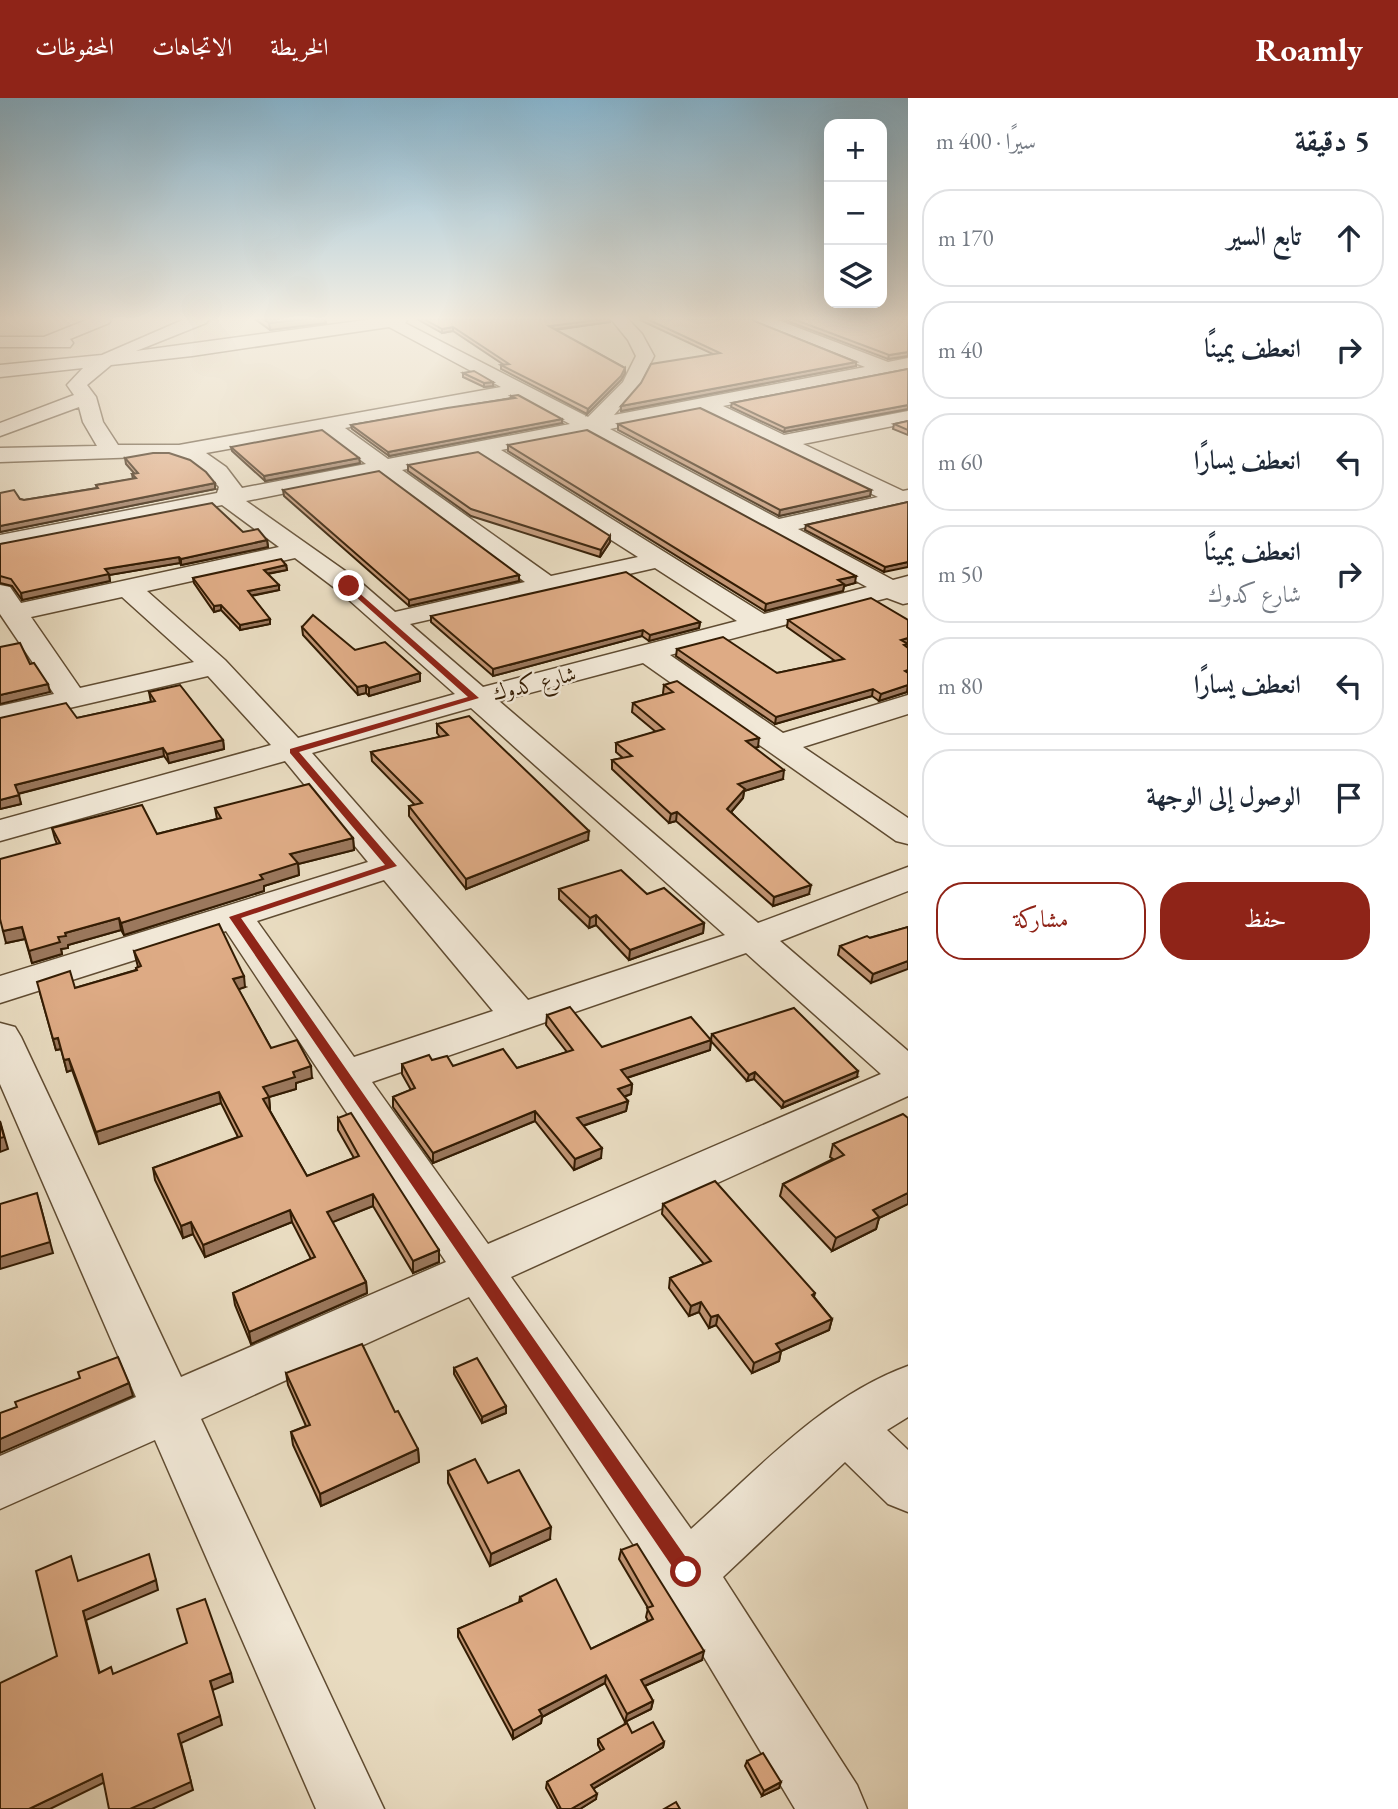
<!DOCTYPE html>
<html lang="ar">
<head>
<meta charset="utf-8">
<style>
  body { margin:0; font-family:"EB Garamond",Amiri,serif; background:#f2f2f3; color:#1f2937; direction:rtl }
  .controls { position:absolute; right:21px; top:21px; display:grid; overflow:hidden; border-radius:14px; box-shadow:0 7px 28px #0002 }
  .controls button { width:63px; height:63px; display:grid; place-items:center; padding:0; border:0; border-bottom:2px solid #e0e1e3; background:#fff; color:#1f2937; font:35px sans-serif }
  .stop { position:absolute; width:21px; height:21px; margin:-16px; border:5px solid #8f2418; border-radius:50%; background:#fff }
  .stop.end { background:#8f2418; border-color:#fff; box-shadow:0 2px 7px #0008 }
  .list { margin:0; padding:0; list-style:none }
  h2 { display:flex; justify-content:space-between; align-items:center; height:91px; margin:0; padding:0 28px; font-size:30px }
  h2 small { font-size:23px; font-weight:400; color:#747a83 }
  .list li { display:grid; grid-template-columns:46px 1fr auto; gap:21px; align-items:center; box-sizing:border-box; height:98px; margin:0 14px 14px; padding:0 14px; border:2px solid #e0e1e3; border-radius:28px }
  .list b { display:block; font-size:26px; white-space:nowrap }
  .list p { margin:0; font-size:23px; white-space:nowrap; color:#747a83 }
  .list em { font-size:23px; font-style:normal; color:#747a83 }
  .actions { display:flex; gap:14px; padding:21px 28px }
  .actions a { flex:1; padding:16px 0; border:2px solid #8f2418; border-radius:28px; text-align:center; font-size:24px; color:#8f2418 }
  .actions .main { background:#8f2418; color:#fff }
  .icon { flex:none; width:38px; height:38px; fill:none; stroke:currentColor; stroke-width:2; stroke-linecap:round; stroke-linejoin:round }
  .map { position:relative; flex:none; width:908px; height:1711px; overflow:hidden; direction:ltr }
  header { display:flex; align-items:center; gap:42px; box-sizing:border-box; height:98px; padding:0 35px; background:#8f2418; color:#fff }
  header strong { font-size:33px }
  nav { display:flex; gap:38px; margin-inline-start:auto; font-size:24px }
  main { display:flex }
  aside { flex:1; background:#fff }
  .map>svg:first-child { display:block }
</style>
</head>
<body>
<header>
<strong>Roamly</strong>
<nav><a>الخريطة</a><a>الاتجاهات</a><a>المحفوظات</a></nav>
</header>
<main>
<aside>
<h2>5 دقيقة<small>سيرًا · 400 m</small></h2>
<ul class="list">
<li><svg class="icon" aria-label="ahead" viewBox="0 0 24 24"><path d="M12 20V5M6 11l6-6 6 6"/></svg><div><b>تابع السير</b></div><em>170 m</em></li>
<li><svg class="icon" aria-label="right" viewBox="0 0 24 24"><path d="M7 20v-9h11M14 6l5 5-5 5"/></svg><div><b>انعطف يمينًا</b></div><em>40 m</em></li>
<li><svg class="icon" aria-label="left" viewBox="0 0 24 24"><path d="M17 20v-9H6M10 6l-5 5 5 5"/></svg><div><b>انعطف يسارًا</b></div><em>60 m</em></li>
<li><svg class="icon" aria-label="right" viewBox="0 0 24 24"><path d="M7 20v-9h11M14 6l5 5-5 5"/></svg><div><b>انعطف يمينًا</b><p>شارع كدوك</p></div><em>50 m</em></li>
<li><svg class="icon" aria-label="left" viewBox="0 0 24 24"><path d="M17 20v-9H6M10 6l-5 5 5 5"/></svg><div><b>انعطف يسارًا</b></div><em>80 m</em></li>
<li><svg class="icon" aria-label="arrive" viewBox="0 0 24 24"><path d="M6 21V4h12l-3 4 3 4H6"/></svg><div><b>الوصول إلى الوجهة</b></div></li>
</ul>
<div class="actions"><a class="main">حفظ</a><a>مشاركة</a></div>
</aside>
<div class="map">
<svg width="908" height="1711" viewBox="0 0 908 1711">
  <rect width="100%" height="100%" fill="#e9dcc1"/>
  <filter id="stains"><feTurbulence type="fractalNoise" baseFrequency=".00286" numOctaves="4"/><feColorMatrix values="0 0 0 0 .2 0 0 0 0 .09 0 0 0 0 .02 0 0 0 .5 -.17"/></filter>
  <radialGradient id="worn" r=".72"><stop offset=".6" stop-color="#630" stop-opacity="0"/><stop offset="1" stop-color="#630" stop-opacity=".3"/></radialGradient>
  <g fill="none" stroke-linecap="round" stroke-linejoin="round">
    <defs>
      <g id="minor">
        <polygon points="89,221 112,221 109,225 70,241 73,245 70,249 0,249 0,239 44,239"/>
        <path d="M185,221H209L206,225L136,253L373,221H408L405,225L588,319L623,284L636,258L628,242L611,221H628L642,236L654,258L639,288L614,317L865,269L754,225L752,221H775L888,264L908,260V272L723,308L784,337L908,313V325L803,346L903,393L908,392V406L798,431L893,482L908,478V505L903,506L887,500L670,557L783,635L908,597V616L803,649L908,720V746L896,743L643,565L499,603L758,825L908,769V793L780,843L908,953V998L511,1179L691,1431C757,1372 823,1299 908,1268V1319L887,1332L908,1352V1414L888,1406L845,1364L723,1479L857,1687L867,1711H795L665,1494L469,1199L201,1321L384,1711H316L155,1342L0,1411V1358L136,1299L0,986V925L15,929L21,939L181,1279L446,1164L226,833L0,905V878L368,764L285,663L0,743V722L271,647L208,578L0,626V608L54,596L0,516V487L10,489L21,505L279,449L222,407L0,451V437L217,395L219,389C205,372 192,364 170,358L0,364V350L97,348L83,324L79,309L0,338V325L74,297L67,287L83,270L0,279V267L102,257ZM389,229L501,289L179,347H118L103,324L96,299L87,287L111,267L192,258ZM518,298L570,326L388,361L345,330ZM700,313L878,399L779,421L610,331ZM323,334L366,366L242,390L226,369L206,355ZM587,335L867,489L764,516L501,352ZM478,357L638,459L551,478L402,372ZM380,376L525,484L395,514L358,482L246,403ZM295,460L340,494L455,596L298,640L225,562L147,493ZM655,470L737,523L483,589L410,526ZM122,499L194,564L80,590L31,519ZM471,610L725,837L528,902L312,655ZM384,782L493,913L354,959L257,823ZM746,855L881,976L488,1146L372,984Z"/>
      </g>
    </defs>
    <use href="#minor" stroke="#604c32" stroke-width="3"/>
    <use href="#minor" fill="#f1e8d7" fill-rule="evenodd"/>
  </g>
  <g fill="#bf9372" stroke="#331c03" stroke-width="2">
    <polygon points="255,221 325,221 326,225 270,232"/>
    <polygon points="417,221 610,221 610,224 555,232 625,270 625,275 621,282 587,316 501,271 501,267 504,267 453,233 442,235"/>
    <polygon points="638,221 752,221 754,223 856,264 856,268 621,313 713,256"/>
    <polygon points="782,221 908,221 908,258 888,261"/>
    <polygon points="908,271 908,311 784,334 731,309 732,305"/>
    <polygon points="463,275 493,288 484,289 463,279"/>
    <polygon points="511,298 562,325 389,358 352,331 351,327 511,300"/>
    <polygon points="908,323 908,337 893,331 894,326"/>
    <polygon points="618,326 871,392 870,398 779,418 618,332"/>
    <polygon points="508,347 855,485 844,488 843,493 765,513 508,353"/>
    <polygon points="231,349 360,365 265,383 232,353"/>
    <polygon points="125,360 215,391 0,434 20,401 24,402 97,390 96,387 133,381 132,376 134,375 126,366"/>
    <polygon points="408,367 610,444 600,459 471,418 408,373"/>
    <polygon points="283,392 519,483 409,508 284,398"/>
    <polygon points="908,404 884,474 805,432 806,427"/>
    <polygon points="243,434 267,442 268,449 181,467 180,465 109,477 110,483 22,502 12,488 0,485 0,446"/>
    <polygon points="286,467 287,472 268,476 279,492 251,498 270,521 270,526 240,532 221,512 214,514 194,485 193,480"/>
    <polygon points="431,518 700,524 699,530 649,543 642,538 493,578 431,524"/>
    <polygon points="788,522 908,522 908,595 907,594 879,603 872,598 775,626 676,558 677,551 777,575 835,563 787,529"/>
    <polygon points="302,529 355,552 420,575 420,583 369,598 366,595 358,597 303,537"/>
    <polygon points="664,587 758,649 755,650 783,681 744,693 743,700 731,714 809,796 773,808 676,723 669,725 612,671 612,662 623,660 616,654 616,645 656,634 632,614 633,605 664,597 663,595"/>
    <polygon points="149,594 223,642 224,651 169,665 164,658 18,696 21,706 0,711 0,620 77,620 151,604"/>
    <polygon points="437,626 588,742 466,791 409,718 409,708 415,707 372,663 371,654 440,639 437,635"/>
    <polygon points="215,710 353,740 354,752 298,766 299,777 264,788 264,793 124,837 121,832 68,847 68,850 61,851 62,856 32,865 25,841 6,845 57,746 55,741 52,730 157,736 217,721"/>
    <polygon points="559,791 647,796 704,825 703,835 629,862 596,827 589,830 559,801"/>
    <polygon points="908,829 871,885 838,857 840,848"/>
    <polygon points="134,853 245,889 238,891 271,950 312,980 296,985 296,991 269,999 270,1011 269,1011 307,1078 354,1060 338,1032 338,1020 439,1152 439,1164 413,1175 373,1108 332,1124 366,1184 367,1195 251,1246 235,1207 233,1195 311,1161 292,1124 205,1159 193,1136 183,1140 155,1082 153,1070 238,1039 221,1005 99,1046 72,972 67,974 61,951 56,952 40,895 75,890 136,872 136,870 138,869"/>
    <polygon points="547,917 602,949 711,941 712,936 857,979 782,1010 754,981 747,983 711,943 710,952 627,980 632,986 631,996 624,999 628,1003 626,1013 583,1028 601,1060 574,1072 535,1023 433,1065 393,1009 393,999 411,992 402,976 402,966 517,970 567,954 546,927"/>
    <polygon points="908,1020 908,1106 879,1120 876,1131 832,1153 780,1098 783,1086 833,1061 830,1059 833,1046"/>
    <polygon points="663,1106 815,1195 814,1199 832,1221 829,1232 781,1253 779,1263 752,1275 716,1227 709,1230 699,1214 689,1218 669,1190 670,1180 704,1166 662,1116"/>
    <polygon points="454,1270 506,1308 506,1315 482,1325 454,1276"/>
    <polygon points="286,1275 418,1351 419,1364 321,1408 293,1347 291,1334 306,1328 288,1287"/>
    <polygon points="448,1373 488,1385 550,1441 490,1468 448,1385"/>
    <polygon points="621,1452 702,1562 645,1588 653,1603 651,1611 625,1624 605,1585 542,1619 541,1625 513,1641 458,1539 458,1531 519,1505 520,1499 591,1551 648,1523 646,1519 648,1510 619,1461"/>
    <polygon points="632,1635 664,1644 663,1649 593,1691 596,1701 580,1711 558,1711 546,1690 547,1684 601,1653 598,1647 598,1641"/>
    <polygon points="747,1663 779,1690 762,1698 745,1668"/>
  </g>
  <g fill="#9b785d" stroke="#331c03" stroke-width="2">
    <polygon points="304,221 325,221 326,225 270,232 269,225"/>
    <polygon points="604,221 610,221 610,224 549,232 549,228"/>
    <polygon points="453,229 453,233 442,235 442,231"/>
    <polygon points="908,254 908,258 888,261 889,257"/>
    <polygon points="856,264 856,268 621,313 621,308"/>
    <polygon points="625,270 625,275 621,282 587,316 588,311"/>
    <polygon points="493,284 493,288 484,289 484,285"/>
    <polygon points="908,307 908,311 784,334 785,330"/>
    <polygon points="562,321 562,325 389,358 388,354"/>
    <polygon points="359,360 360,365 265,383 264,378"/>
    <polygon points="215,385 215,391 0,434 0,428"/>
    <polygon points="871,392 870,398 779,418 780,412"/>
    <polygon points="610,438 610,444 600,459 601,452"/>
    <polygon points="267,442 268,449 181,467 181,461"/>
    <polygon points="179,459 180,465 109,477 110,483 22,502 21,495 105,471"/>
    <polygon points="908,464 908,469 884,474 885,469"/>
    <polygon points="286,467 287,472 265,476 264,472"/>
    <polygon points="519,477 519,483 409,508 409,502"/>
    <polygon points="856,478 855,485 844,488 843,493 765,513 766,506 838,482"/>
    <polygon points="279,487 279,492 249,498 248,493"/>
    <polygon points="221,507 221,512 214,514 214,508"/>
    <polygon points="270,521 270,526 240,532 240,527"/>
    <polygon points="700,524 699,530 649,543 650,537"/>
    <polygon points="643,532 642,538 493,578 493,571"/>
    <polygon points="908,540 908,548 907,554 901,542"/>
    <polygon points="420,575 420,583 369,598 369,590"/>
    <polygon points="48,586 50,594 0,606 0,597"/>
    <polygon points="366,587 366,595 358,597 357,589"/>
    <polygon points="908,587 907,594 879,603 881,596"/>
    <polygon points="873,591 872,598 775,626 776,619"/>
    <polygon points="759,640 758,649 745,652 746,643"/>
    <polygon points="223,642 224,651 169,665 167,656"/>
    <polygon points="163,650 164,658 17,696 15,687"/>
    <polygon points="784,672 783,681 744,693 743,700 726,720 727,711 738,686"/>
    <polygon points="19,697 21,706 0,711 0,702"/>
    <polygon points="677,714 676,723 669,725 671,716"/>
    <polygon points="589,733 588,742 466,791 466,781"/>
    <polygon points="353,740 354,752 298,766 299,777 264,788 264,793 124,837 121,825 260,777 290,756"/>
    <polygon points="811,787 809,796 773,808 774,799"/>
    <polygon points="596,817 596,827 589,830 590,820"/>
    <polygon points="119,820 121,832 68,847 68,850 61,851 62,856 32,865 29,853 65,835"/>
    <polygon points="704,825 703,835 629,862 630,852"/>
    <polygon points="22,829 25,841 6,845 3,833"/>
    <polygon points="908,863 908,871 871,885 873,876"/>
    <polygon points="244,878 245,889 234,893 233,881"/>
    <polygon points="58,940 61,951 56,952 53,941"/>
    <polygon points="711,942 710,952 620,982 621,972"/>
    <polygon points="69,961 72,972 67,974 64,962"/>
    <polygon points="311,968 312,980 296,985 296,991 269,999 270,1011 264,1013 263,1001 263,989 293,974"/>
    <polygon points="858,973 857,979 782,1010 784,1004"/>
    <polygon points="755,974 754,981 747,983 749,977"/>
    <polygon points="632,986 631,996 617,1001 618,991"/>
    <polygon points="219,994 221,1005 99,1046 96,1034"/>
    <polygon points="628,1003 626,1013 576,1030 577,1020"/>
    <polygon points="535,1013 535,1023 433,1065 433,1055"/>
    <polygon points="0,1023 8,1051 0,1054"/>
    <polygon points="602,1050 601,1060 574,1072 575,1061"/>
    <polygon points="908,1095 908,1106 879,1120 876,1131 832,1153 836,1140 873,1112"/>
    <polygon points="373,1096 373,1108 328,1126 327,1114"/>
    <polygon points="40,1106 53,1155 0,1171 0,1159"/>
    <polygon points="290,1112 292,1124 205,1159 203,1147"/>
    <polygon points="191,1124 193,1136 183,1140 181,1128"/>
    <polygon points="439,1152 439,1164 413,1175 413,1163"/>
    <polygon points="366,1184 367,1195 251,1246 249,1234"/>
    <polygon points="701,1204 699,1214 689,1218 691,1208"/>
    <polygon points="718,1217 716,1227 709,1230 711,1219"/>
    <polygon points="832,1221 829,1232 781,1253 779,1263 752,1275 754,1265 776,1246"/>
    <polygon points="129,1285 133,1298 0,1355 0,1341"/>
    <polygon points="506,1308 506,1315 482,1325 482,1319"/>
    <polygon points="418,1351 419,1364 321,1408 320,1396"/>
    <polygon points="551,1429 550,1441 490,1468 491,1456"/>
    <polygon points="156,1482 158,1492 86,1522 102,1584 83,1513"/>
    <polygon points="704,1553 702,1562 640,1590 641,1582"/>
    <polygon points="231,1575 233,1584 213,1592 210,1583"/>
    <polygon points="606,1577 605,1585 542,1619 541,1625 513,1641 513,1633 539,1612"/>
    <polygon points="653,1603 651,1611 625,1624 627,1616"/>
    <polygon points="220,1618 222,1627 181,1645 193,1692 152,1711 130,1711 178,1636"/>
    <polygon points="664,1644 663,1649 591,1692 591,1687"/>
    <polygon points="102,1676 105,1684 50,1711 29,1711"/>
    <polygon points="781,1684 779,1690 762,1698 764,1693"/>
    <polygon points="597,1696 596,1701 580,1711 571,1711"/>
  </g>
  <g fill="#deab85" stroke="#331c03" stroke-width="2">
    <polygon points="263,221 304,221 269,225"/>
    <polygon points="424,221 604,221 549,228 625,270 621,278 588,311 501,267 509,266 453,229 442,231"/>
    <polygon points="647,221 752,221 754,223 856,264 621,308 641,285 651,266 720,255"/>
    <polygon points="793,221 908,221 908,254 889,257"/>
    <polygon points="908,271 908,307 785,330 732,305"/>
    <polygon points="474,273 493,284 484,285 463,275"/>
    <polygon points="518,297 562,321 388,354 351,327 447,310 515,300 511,298"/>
    <polygon points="700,310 871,392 780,412 618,326"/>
    <polygon points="908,323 908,332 894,326"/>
    <polygon points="322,332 359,360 264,378 231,349"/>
    <polygon points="587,332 856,478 838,482 844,486 766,506 508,347"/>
    <polygon points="478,354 610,438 601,452 471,411 408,367"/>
    <polygon points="153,355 169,355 190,362 206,374 215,385 0,428 0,395 14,392 20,401 24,402 98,390 96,387 136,380 132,376 138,375 125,360"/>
    <polygon points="379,373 519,477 409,502 283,392"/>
    <polygon points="908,404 908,464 885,469 806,427"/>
    <polygon points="212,405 243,434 258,431 267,442 181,461 179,459 105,471 109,476 21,495 11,481 0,478 0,446"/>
    <polygon points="281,461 286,467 264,472 279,487 248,493 270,521 240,527 221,507 214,508 193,480"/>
    <polygon points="626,474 700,524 650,537 643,532 493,571 431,518"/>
    <polygon points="871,500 908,522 908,540 901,542 908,546 904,547 908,550 908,572 905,573 908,575 908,587 881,596 873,591 776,619 677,551 723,539 777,575 844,561 788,522"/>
    <polygon points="313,517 355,552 385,544 420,575 369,590 366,587 357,589 302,529"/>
    <polygon points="20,545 30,566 34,565 48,586 0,597 0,549"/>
    <polygon points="677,583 759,640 746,643 784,672 738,686 745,691 727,711 811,787 774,799 677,714 671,716 612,662 632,658 616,645 664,631 633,605 673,594 664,587"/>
    <polygon points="180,587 223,642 167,656 163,650 15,687 19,697 0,702 0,620 66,605 77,620 155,603 149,594"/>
    <polygon points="469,618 589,733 466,781 409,708 422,705 371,654 448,637 437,626"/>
    <polygon points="309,686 353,740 290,756 298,765 260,777 263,781 121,825 119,820 65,835 66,838 58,839 60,844 29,853 22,829 3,833 0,821 0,761 60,745 52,730 142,707 157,736 221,720 215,710"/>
    <polygon points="621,772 647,796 664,790 704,825 630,852 596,817 590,820 559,791"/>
    <polygon points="219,826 244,878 233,881 271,950 297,942 311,968 293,974 295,979 263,989 269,999 263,1001 307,1078 359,1058 338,1020 351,1015 439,1152 413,1163 373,1096 327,1114 366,1184 249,1234 233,1195 315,1159 290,1112 203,1147 191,1124 181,1128 153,1070 242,1038 219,994 96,1034 69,961 64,962 58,940 53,941 37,884 70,873 75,890 137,872 136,870 141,868 134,853"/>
    <polygon points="908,829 908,863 873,876 840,848 867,838 870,840"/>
    <polygon points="570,909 602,949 691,919 711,942 621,972 632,986 618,991 628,1003 577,1020 602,1050 575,1061 535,1013 433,1055 393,999 415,990 402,966 429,957 432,962 447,958 453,968 503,951 517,970 573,952 547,917"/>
    <polygon points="794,910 858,973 784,1004 755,974 749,977 712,936"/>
    <polygon points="903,1016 908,1020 908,1095 873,1112 879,1119 836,1140 783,1086 844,1057 833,1046"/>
    <polygon points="0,1024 4,1039 0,1040"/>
    <polygon points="715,1083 815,1195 812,1197 832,1221 776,1246 781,1253 754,1265 718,1217 711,1219 701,1204 691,1208 670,1180 711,1163 663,1106"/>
    <polygon points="37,1095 50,1144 0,1159 0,1106"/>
    <polygon points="362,1246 395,1314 398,1313 418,1351 320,1396 291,1334 310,1327 286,1275"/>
    <polygon points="118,1259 129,1285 0,1341 0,1315 17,1309 15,1304 80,1280 78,1274"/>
    <polygon points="477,1260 506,1308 482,1319 454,1270"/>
    <polygon points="475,1361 488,1385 519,1372 551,1429 491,1456 448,1373"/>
    <polygon points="637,1446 704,1553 641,1582 653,1603 627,1616 606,1577 539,1612 542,1617 513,1633 458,1531 522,1503 520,1499 556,1481 591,1551 653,1521 647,1510 653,1508 621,1452"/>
    <polygon points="149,1456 156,1482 83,1513 99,1575 111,1569 113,1576 187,1545 177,1511 205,1501 231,1575 210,1583 220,1618 178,1636 191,1684 130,1711 109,1711 102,1676 29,1711 0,1711 0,1585 57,1558 36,1473 71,1458 78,1483"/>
    <polygon points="653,1624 664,1644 591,1687 597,1696 571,1711 561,1711 547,1684 604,1651 598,1641 627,1625 632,1635"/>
    <polygon points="763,1655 781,1684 764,1693 747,1663"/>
    <polygon points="676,1704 680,1711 664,1711"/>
  </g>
  <linearGradient id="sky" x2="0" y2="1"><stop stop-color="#87b7d2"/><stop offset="0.48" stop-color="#f5efe3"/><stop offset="1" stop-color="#f5efe3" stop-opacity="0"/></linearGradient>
  <rect width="908" height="460" fill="url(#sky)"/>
  <polygon fill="#8f2418" points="349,486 479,600 299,654 397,768 241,820 692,1468 695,1474 692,1480 686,1483 680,1480 229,819 385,767 290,655 290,651 468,599 346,490"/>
  <g text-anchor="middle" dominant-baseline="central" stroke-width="5" stroke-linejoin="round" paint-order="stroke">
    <g font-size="21" fill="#331c03" stroke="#f1e8d7">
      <text transform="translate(534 585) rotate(-14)">شارع كدوك</text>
    </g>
  </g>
  <rect width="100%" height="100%" filter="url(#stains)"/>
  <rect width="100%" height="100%" fill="url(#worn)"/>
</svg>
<div class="controls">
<button>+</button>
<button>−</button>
<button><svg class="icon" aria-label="layers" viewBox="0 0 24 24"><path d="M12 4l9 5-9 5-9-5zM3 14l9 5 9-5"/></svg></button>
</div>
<div class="stop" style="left:686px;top:1474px"></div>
<div class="stop end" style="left:349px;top:488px"></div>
</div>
</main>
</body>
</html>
